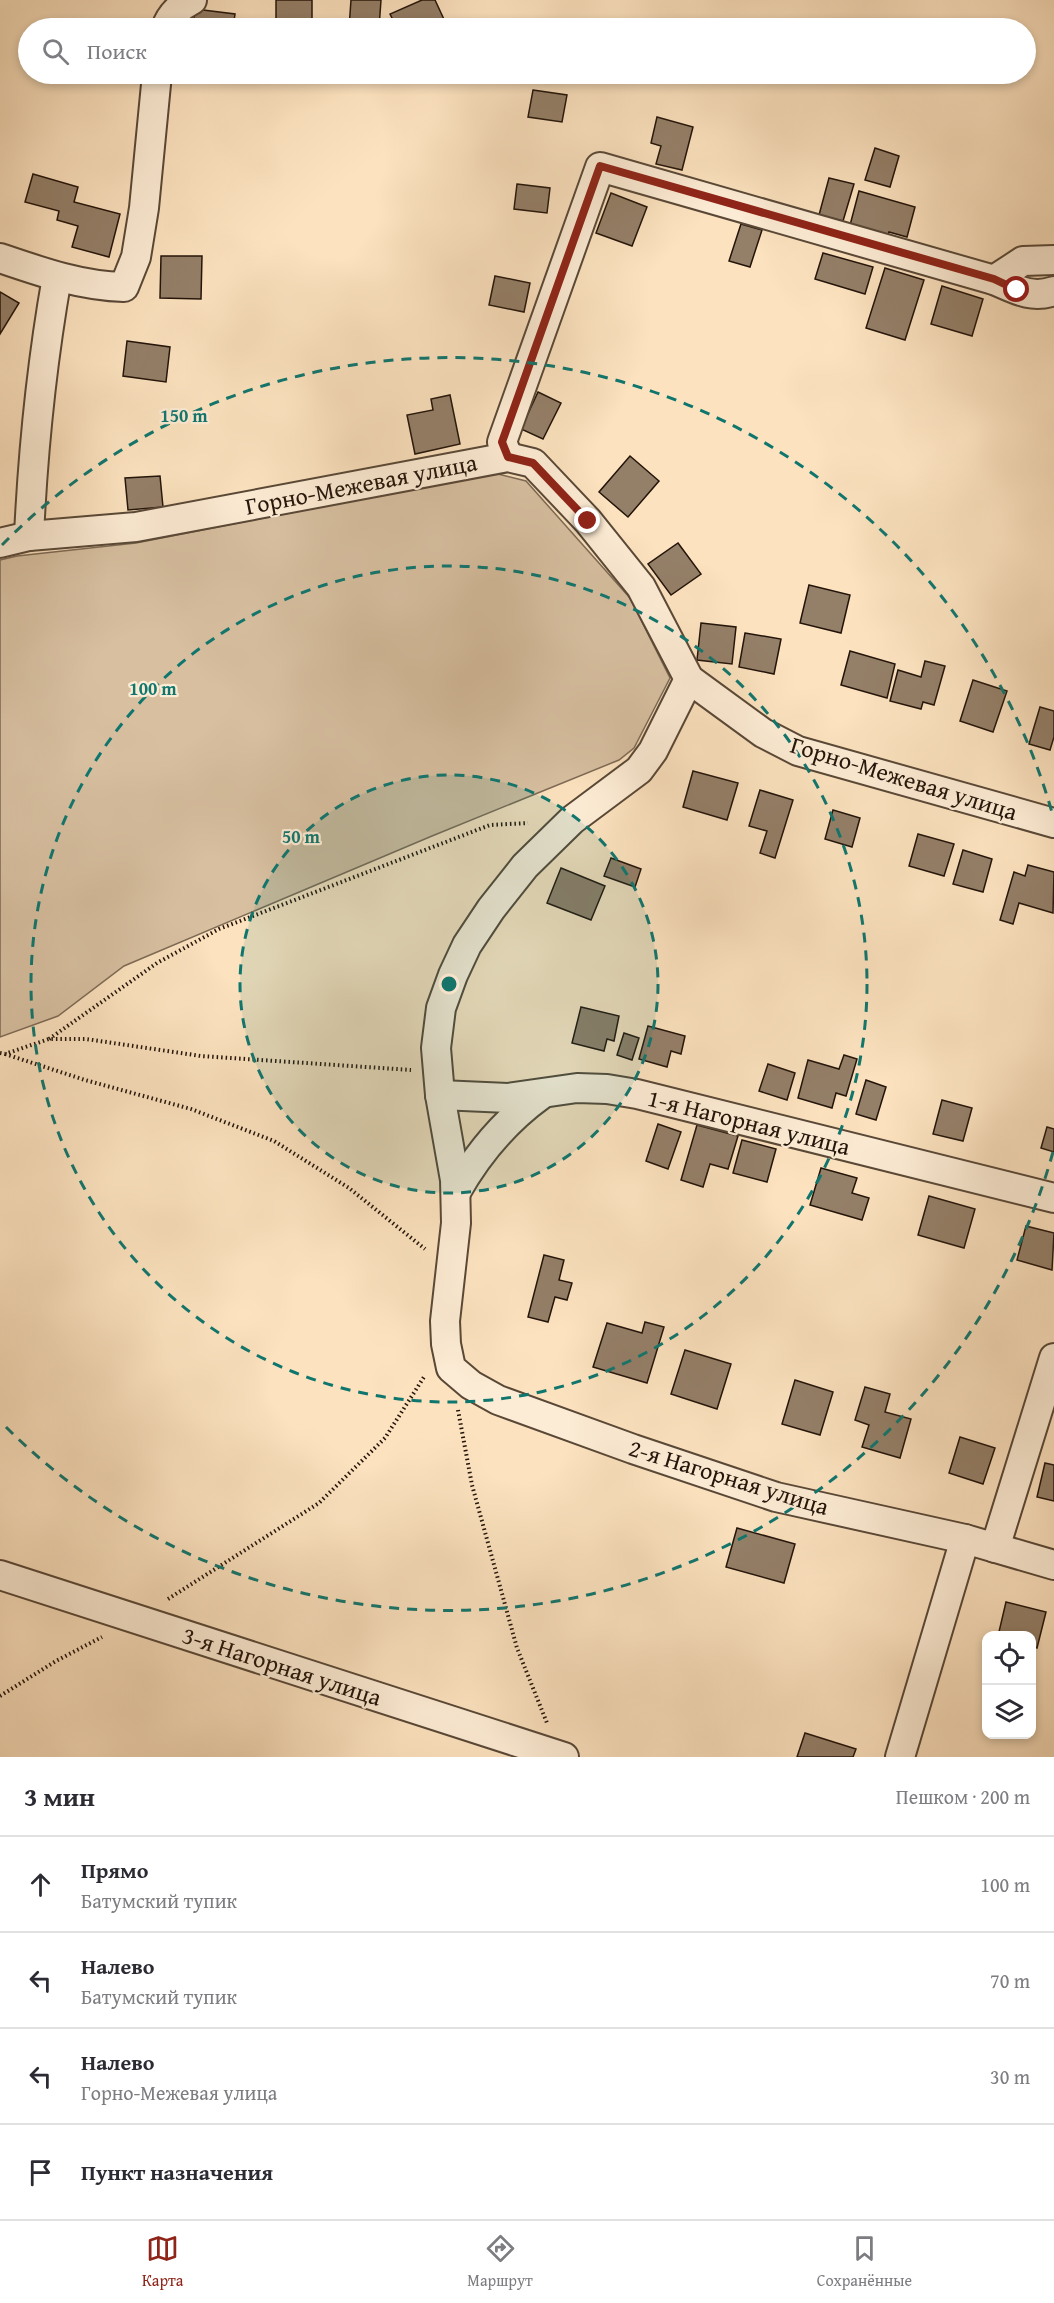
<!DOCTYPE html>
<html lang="ru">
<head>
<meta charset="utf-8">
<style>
  body { margin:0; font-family:"Gentium Book Plus",serif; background:#f2f2f3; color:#2b2b33 }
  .controls { position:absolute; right:18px; bottom:18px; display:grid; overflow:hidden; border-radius:12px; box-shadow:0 3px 9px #0003 }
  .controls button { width:54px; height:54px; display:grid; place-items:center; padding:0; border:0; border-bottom:2px solid #e1e1e2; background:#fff; color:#2b2b33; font:30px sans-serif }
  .stop { position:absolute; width:18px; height:18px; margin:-14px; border:4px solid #8f2418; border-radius:50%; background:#fff }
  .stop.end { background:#8f2418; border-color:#fff; box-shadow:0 2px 6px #0008 }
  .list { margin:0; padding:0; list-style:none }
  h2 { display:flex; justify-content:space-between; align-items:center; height:78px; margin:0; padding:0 24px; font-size:26px }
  h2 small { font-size:20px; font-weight:400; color:#7c7c81 }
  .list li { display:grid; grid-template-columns:39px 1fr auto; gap:18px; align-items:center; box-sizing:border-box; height:96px; padding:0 24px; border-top:2px solid #e1e1e2 }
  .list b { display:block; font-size:22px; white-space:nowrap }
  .list p { margin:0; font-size:20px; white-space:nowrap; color:#7c7c81 }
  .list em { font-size:20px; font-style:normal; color:#7c7c81 }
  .icon { flex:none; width:33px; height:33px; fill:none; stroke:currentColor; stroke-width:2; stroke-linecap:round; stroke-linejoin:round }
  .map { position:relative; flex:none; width:1054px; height:1757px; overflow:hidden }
  .search { position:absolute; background:#fff; box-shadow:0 3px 9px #0003; left:18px; right:18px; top:18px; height:66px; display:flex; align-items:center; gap:15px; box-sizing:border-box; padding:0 21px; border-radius:33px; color:#7c7c81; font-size:22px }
  .sheet { height:462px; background:#fff }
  nav { display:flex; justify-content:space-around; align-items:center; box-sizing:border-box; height:84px; border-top:2px solid #e1e1e2; background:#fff; font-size:16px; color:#7c7c81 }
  nav a { display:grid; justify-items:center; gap:3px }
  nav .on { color:#8f2418 }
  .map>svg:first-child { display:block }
</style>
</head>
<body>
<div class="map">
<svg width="1054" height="1757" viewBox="0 0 1054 1757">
  <rect width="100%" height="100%" fill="#fce2bf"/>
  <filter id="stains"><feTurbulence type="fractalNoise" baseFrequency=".00333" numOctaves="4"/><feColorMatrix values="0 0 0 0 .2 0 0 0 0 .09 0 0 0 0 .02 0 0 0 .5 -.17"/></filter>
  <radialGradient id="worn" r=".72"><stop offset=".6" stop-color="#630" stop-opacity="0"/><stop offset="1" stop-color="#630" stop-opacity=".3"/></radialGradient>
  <polygon fill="#d7bfa0" stroke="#7d6a55" stroke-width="1.5" points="494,473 526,481 630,598 670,678 634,748 619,760 432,836 124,966 58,1016 0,1037 0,560 17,556 136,543"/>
  <g fill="#947f68" stroke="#23140a" stroke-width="1.5">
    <polygon points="276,0 312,0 312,26 276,25"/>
    <polygon points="351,0 381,0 379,28 349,28"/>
    <polygon points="422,0 435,0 448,28 397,28 390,14"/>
    <polygon points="195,9 235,14 233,28 193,28"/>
    <polygon points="102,23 139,26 139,28 102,28"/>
    <polygon points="533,90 567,95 562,122 528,117"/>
    <polygon points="657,117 693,127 682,170 656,164 661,146 651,143"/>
    <polygon points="875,148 899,156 890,187 865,180"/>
    <polygon points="33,174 78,187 74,202 120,214 109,257 72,247 78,226 57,220 59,211 25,202"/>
    <polygon points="829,178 854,184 843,221 819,215"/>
    <polygon points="517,184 550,188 547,213 514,209"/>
    <polygon points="859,191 915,207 907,237 889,232 887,240 849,229"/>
    <polygon points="611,193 647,207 632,246 596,233"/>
    <polygon points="741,224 762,230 750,267 729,261"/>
    <polygon points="823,253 873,267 865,294 815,279"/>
    <polygon points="161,256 202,256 201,299 160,298"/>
    <polygon points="885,268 924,280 905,340 866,328"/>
    <polygon points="495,276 530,283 524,312 489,305"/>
    <polygon points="942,286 983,299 972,336 931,324"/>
    <polygon points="0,292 19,303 0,334"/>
    <polygon points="127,341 170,347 166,382 123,376"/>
    <polygon points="538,392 561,403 543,439 521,429"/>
    <polygon points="450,395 460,444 415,454 407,415 433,410 431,399"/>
    <polygon points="630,456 659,481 628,517 599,492"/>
    <polygon points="160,476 163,507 128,510 125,478"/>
    <polygon points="678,543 701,574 671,595 648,564"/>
    <polygon points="809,585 850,595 841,633 800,623"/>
    <polygon points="701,623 736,627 732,664 697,660"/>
    <polygon points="745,633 781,639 774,674 739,667"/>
    <polygon points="850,651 895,664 887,698 841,685"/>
    <polygon points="925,661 945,666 934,705 923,702 921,709 890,701 898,670 921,677"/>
    <polygon points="973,680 1007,691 993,732 960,721"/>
    <polygon points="1040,707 1054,711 1054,737 1050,750 1029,744"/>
    <polygon points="693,771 738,783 727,820 683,807"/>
    <polygon points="760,790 793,800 775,858 760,853 767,831 749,826"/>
    <polygon points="833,810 860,818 852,847 825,839"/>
    <polygon points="918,834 954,844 944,876 909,866"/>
    <polygon points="963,850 992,859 983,892 953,884"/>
    <polygon points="611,858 641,869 635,887 604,876"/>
    <polygon points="1028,865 1054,872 1053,913 1019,903 1013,924 1000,920 1014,872 1025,876"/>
    <polygon points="561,868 605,886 591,920 547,903"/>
    <polygon points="581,1007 619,1016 614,1041 607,1039 604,1051 572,1043"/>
    <polygon points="648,1026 685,1036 681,1054 671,1051 667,1067 639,1059"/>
    <polygon points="624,1033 639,1038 632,1060 617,1055"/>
    <polygon points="844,1055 857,1059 846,1096 836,1093 832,1108 798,1098 808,1060 839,1069"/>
    <polygon points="768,1064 795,1073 787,1100 759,1091"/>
    <polygon points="866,1080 886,1087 876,1120 856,1114"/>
    <polygon points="942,1100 972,1108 963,1141 933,1134"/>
    <polygon points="658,1124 681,1132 668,1169 646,1161"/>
    <polygon points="697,1125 738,1136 728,1169 710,1164 703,1187 681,1180"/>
    <polygon points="1047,1127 1054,1129 1054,1152 1041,1148"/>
    <polygon points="742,1140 776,1149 767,1182 733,1173"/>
    <polygon points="821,1168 857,1178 852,1193 869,1198 862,1220 810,1205"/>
    <polygon points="929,1196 975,1209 964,1248 918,1235"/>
    <polygon points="1026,1226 1054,1233 1052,1270 1017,1260"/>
    <polygon points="544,1255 564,1260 559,1280 572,1283 567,1300 555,1297 548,1322 528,1317"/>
    <polygon points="645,1322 664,1327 647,1383 593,1367 607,1323 642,1333"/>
    <polygon points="685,1350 731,1364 717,1409 671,1394"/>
    <polygon points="795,1380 833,1392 820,1435 782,1424"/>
    <polygon points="865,1387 890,1394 885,1412 911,1419 900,1458 862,1447 869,1425 855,1420"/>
    <polygon points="960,1437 995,1448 983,1484 949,1473"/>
    <polygon points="1045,1463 1054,1465 1054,1501 1037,1497"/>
    <polygon points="737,1528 795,1544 784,1583 726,1567"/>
    <polygon points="1006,1602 1046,1612 1037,1648 1032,1646 1032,1636 998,1636"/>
    <polygon points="805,1733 856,1749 853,1757 797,1757"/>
  </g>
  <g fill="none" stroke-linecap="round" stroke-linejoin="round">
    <defs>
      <g id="street">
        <path d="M166,28C170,16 180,6 192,0"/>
        <path d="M0,258C41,272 81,286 124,287L136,257L144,208L157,74"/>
        <polyline points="994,280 1023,261 1054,260"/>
        <path d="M508,457L502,442L600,167L994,280C1015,289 1031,299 1054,291"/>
        <path d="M29,536C33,449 42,362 57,277"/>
        <polyline points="0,543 29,536 136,527 508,457 533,463 588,521 641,587 689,679 763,733 798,751 1054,823"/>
        <polyline points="689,679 653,751 639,770 572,820 525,866 491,909 467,945 453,975 441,1008 436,1048 440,1095 455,1180 456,1223 445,1321 446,1344 451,1368 471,1385 498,1400 633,1449 776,1497 965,1539 1054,1565"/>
        <polyline points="440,1095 508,1098 577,1088 607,1089 637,1094 1054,1198"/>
        <path d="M456,1192C478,1153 505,1121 541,1095"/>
        <polyline points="995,1548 1054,1358"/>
        <polyline points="0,1575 564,1757"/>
        <polyline points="900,1757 965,1539"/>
      </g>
    </defs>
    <use href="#street" stroke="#594837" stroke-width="32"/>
    <g stroke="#23140a" stroke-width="4" stroke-dasharray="1.5 3" stroke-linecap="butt">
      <polyline points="49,1039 157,963 219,929 490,825 528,823"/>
      <polyline points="0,1053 5,1054 49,1039 86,1039 201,1056 411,1070"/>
      <polyline points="5,1054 85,1080 191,1109 274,1141 349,1188 425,1249"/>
      <polyline points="458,1410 472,1485 517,1648 547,1723"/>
      <polyline points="168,1599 319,1503 385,1438 424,1377"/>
      <polyline points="0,1696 56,1661 102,1637"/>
    </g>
    <use href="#street" stroke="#fdecd5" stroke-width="28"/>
  </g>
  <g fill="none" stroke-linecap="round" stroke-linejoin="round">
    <polyline stroke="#8f2418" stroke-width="8" points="588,521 533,463 508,457 502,442 600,166 994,279 1017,290"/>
  </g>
  <circle cx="449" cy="984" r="209" fill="#0f766e" fill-opacity=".12"/>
  <g fill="none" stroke="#0f766e" stroke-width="3" stroke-dasharray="10 8">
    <circle cx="449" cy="984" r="209"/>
    <circle cx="449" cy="984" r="418"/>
    <path d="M1053 1152A627 627 0 0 1 2 1423M2 545A627 627 0 0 1 1053 816"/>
  </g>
  <g text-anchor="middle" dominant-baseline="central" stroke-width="4.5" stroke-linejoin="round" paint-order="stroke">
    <g font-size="24" fill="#23140a" stroke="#fdecd5">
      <text transform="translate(361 484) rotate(-11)">Горно-Межевая улица</text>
      <text transform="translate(904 778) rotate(17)">Горно-Межевая улица</text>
      <text transform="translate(749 1122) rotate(14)">1-я Нагорная улица</text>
      <text transform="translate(729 1477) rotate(17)">2-я Нагорная улица</text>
      <text transform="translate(282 1666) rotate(18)">3-я Нагорная улица</text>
    </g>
  </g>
  <circle cx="449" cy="984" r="9" fill="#0f766e" stroke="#fdecd5" stroke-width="3"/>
  <g font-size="18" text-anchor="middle" font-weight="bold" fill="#0f766e" stroke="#fdecd5" stroke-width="4.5" stroke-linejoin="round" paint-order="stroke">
    <text x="184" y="422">150 m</text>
    <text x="153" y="695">100 m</text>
    <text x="301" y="843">50 m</text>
  </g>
  <rect width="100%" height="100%" filter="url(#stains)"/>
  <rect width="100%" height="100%" fill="url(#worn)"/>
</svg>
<div class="controls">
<button><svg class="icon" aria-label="locate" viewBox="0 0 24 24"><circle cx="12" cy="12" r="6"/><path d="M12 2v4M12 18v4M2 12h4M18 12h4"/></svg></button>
<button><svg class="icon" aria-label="layers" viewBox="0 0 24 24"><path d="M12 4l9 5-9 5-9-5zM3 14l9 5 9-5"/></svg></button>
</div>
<div class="stop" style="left:1017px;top:290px"></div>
<div class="stop end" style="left:588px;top:521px"></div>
<div class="search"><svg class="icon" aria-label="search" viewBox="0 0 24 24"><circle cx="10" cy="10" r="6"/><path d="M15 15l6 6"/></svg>Поиск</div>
</div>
<section class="sheet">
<h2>3 мин<small>Пешком · 200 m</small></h2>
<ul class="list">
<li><svg class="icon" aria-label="ahead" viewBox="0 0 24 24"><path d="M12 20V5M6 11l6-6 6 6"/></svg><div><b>Прямо</b><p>Батумский тупик</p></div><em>100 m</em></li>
<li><svg class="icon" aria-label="left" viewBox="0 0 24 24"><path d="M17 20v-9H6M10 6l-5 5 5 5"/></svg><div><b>Налево</b><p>Батумский тупик</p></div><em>70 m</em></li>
<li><svg class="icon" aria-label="left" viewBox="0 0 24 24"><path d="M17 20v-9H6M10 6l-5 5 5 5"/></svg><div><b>Налево</b><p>Горно-Межевая улица</p></div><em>30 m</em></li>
<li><svg class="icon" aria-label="arrive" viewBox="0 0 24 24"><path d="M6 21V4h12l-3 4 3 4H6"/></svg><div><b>Пункт назначения</b></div></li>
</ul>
</section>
<nav>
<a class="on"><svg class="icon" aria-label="map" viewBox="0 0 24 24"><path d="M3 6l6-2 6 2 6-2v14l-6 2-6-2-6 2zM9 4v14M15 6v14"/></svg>Карта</a>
<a><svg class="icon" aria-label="directions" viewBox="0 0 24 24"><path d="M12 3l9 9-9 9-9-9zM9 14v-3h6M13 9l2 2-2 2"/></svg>Маршрут</a>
<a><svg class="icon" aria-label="saved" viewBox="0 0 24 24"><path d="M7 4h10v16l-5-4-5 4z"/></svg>Сохранённые</a>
</nav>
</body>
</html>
